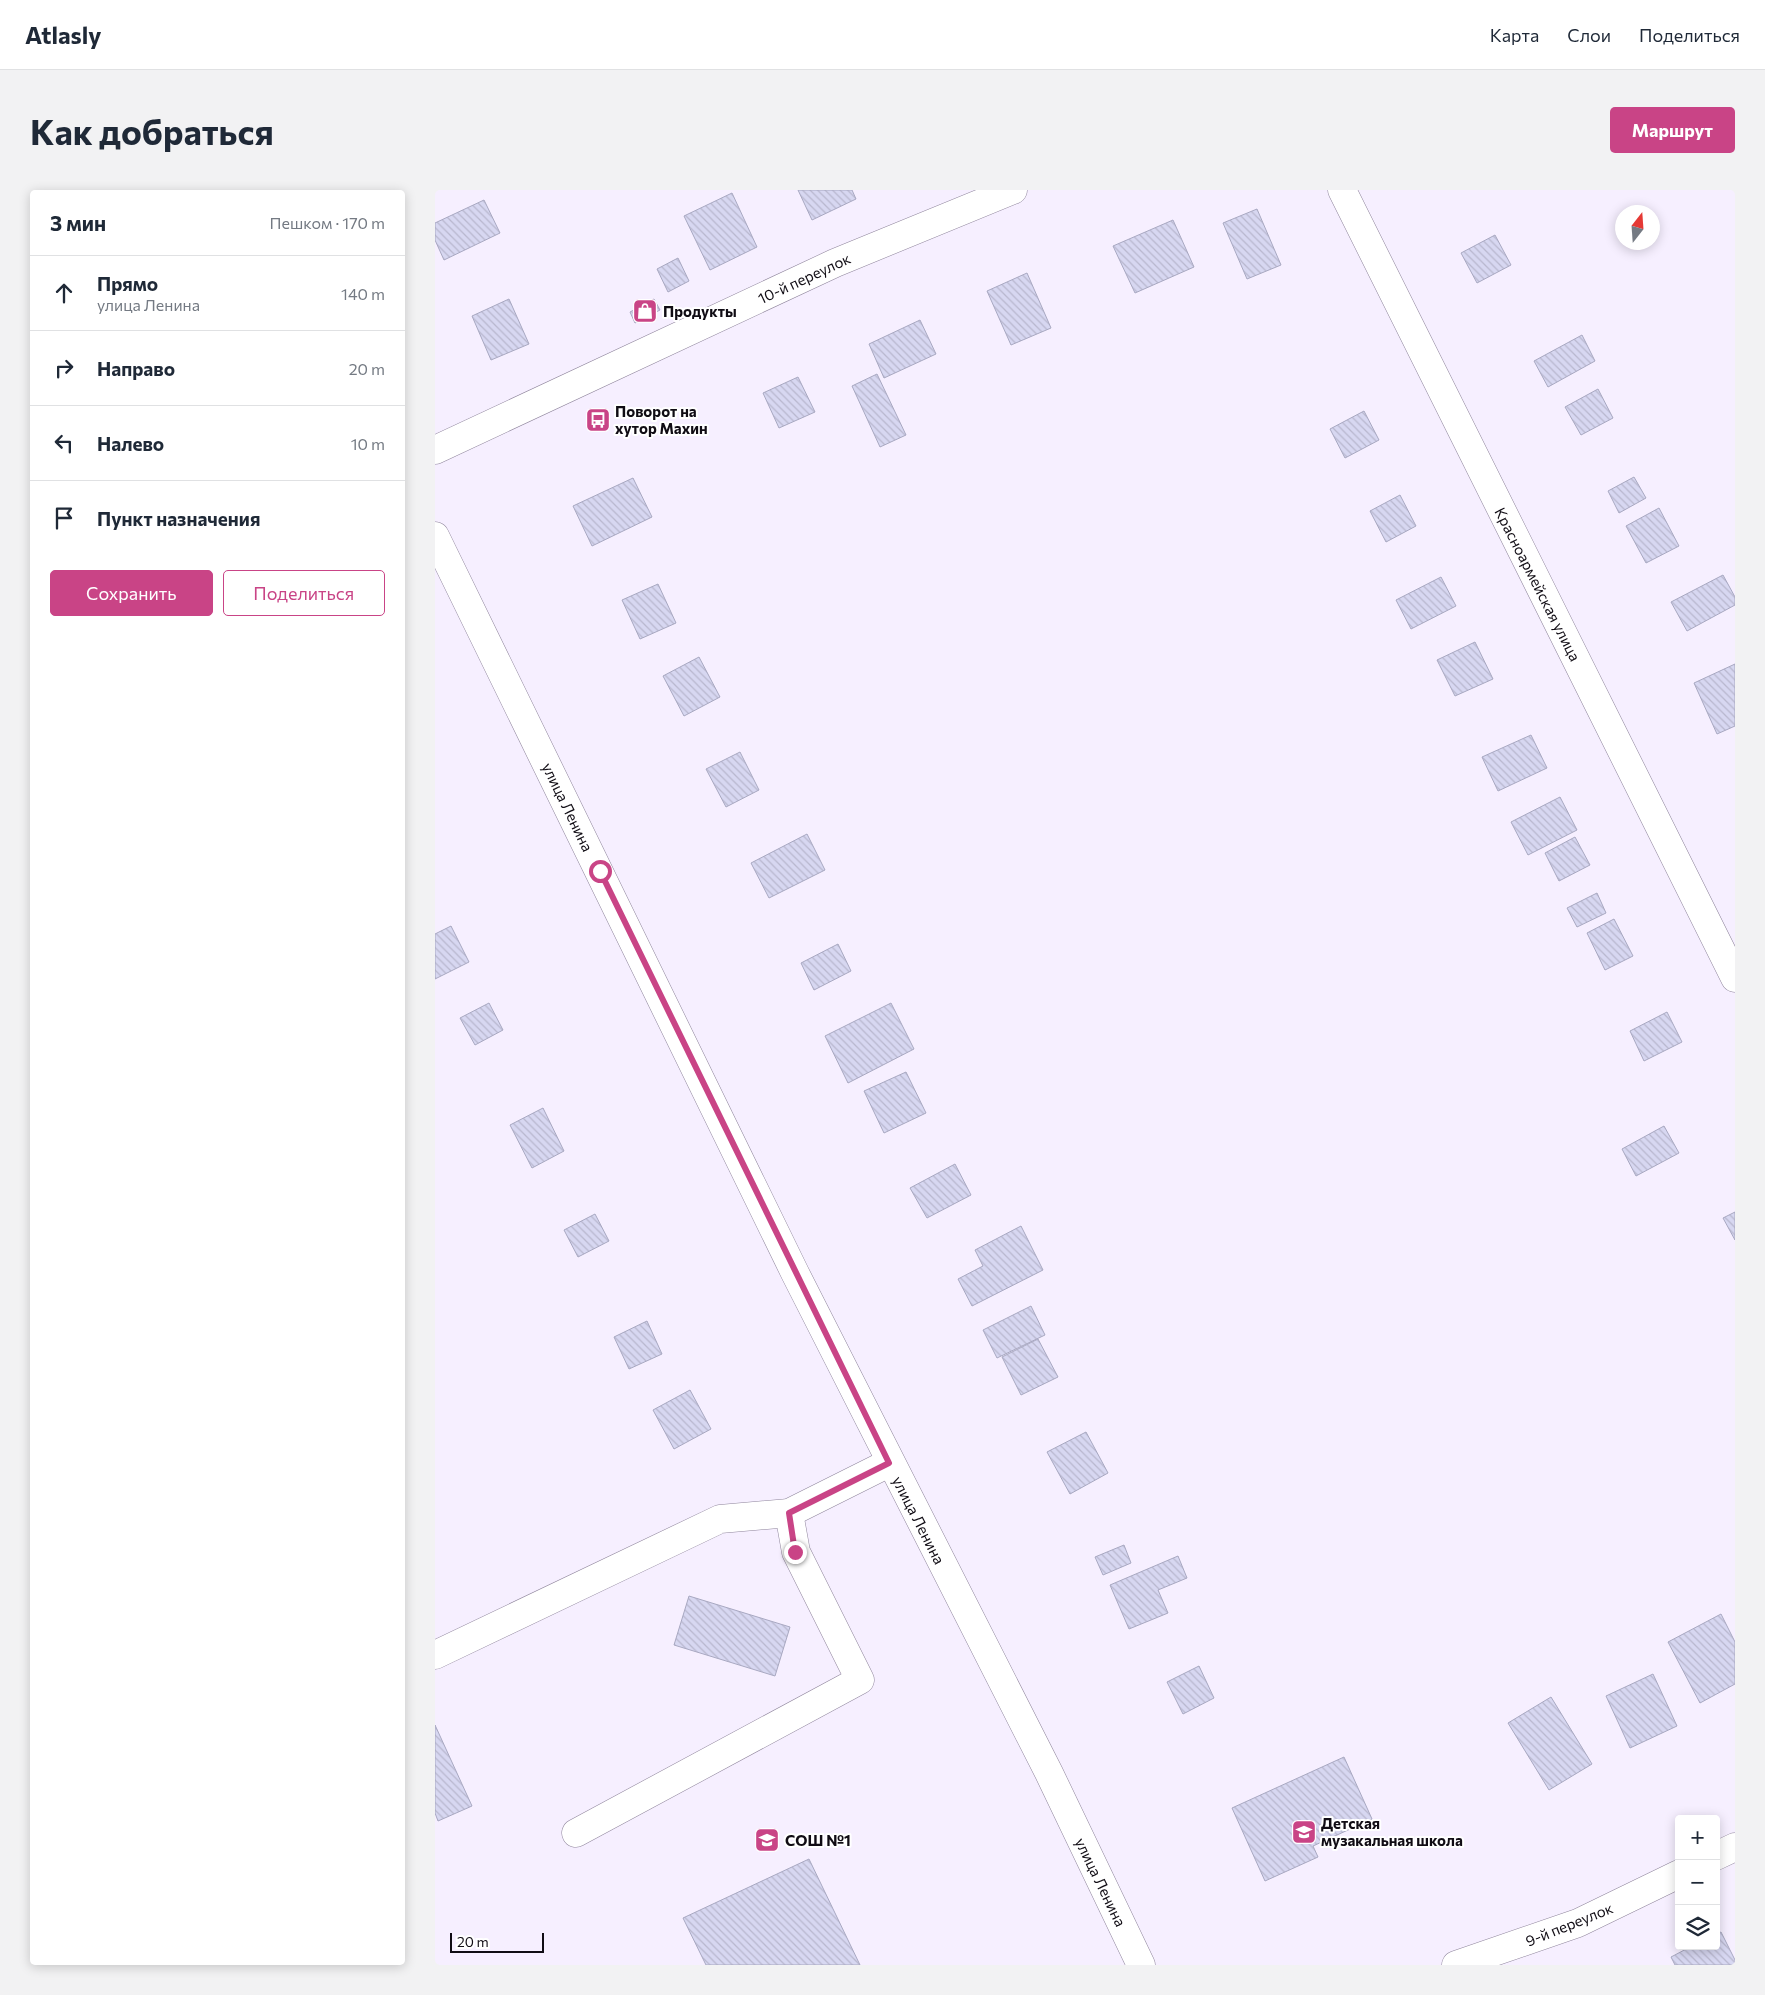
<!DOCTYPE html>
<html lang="ru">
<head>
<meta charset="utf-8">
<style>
  body { margin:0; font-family:Commissioner,sans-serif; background:#f2f2f3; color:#1f2937 }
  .controls { position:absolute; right:15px; bottom:15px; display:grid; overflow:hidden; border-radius:5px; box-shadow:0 2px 12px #0003 }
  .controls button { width:45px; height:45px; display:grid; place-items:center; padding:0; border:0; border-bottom:1px solid #e0e1e3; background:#fff; color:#1f2937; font:25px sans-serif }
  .compass { position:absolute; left:1180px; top:15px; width:45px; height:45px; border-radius:50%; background:#fff; box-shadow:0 2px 12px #0003; rotate:17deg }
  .scale { position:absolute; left:15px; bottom:12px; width:94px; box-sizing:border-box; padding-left:5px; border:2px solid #100c14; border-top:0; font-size:14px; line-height:18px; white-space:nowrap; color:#100c14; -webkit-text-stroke:4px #fff; paint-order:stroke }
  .stop { position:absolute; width:15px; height:15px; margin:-11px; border:4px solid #c94486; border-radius:50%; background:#fff }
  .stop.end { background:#c94486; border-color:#fff; box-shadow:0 1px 5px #0008 }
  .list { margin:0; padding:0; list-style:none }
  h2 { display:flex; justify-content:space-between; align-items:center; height:65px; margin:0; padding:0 20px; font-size:21px }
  h2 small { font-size:16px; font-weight:400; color:#747a83 }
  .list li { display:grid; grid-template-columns:32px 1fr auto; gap:15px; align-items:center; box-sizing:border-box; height:75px; padding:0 20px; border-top:1px solid #e0e1e3 }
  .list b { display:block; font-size:19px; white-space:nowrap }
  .list p { margin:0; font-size:16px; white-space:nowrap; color:#747a83 }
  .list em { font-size:16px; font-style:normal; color:#747a83 }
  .actions { display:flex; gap:10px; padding:15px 20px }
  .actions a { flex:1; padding:11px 0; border:1px solid #c94486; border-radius:5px; text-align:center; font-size:18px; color:#c94486 }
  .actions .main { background:#c94486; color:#fff }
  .icon { flex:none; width:28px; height:28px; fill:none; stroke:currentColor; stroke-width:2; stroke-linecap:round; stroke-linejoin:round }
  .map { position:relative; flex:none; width:1300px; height:1775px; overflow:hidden; border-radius:5px }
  header { display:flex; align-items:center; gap:30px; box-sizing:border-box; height:70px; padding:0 25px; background:#fff; border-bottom:1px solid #e0e1e3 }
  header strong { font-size:24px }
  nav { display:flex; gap:28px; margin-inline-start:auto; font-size:18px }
  .intro { display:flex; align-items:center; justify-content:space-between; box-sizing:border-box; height:120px; padding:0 30px }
  h1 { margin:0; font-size:35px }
  .button { padding:12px 22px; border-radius:5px; background:#c94486; color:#fff; font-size:18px; font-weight:700 }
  main { display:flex; gap:30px; padding:0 30px }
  aside { flex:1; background:#fff; border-radius:5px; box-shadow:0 2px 12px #0003 }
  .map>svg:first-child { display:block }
</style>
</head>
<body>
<header>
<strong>Atlasly</strong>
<nav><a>Карта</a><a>Слои</a><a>Поделиться</a></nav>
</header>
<div class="intro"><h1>Как добраться</h1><a class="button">Маршрут</a></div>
<main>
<aside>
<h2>3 мин<small>Пешком · 170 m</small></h2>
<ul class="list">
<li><svg class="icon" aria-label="ahead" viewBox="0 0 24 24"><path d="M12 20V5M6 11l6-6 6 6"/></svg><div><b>Прямо</b><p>улица Ленина</p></div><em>140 m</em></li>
<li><svg class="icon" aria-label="right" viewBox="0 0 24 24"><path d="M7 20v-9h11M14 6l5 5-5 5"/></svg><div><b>Направо</b></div><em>20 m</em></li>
<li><svg class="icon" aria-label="left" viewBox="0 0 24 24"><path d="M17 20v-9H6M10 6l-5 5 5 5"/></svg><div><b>Налево</b></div><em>10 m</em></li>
<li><svg class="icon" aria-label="arrive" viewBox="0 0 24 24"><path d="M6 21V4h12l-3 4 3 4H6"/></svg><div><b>Пункт назначения</b></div></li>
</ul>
<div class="actions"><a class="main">Сохранить</a><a>Поделиться</a></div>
</aside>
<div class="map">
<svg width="1300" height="1775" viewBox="0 0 1300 1775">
  <defs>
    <pattern id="building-back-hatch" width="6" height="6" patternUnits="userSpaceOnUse" patternTransform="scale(1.25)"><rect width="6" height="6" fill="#d7d7f1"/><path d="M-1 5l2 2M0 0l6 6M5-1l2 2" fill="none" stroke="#b8b7ce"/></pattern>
  </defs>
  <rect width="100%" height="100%" fill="#f6efff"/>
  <g fill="url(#building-back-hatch)" stroke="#a8a8c1">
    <polygon points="363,0 417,0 421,9 377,30"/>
    <polygon points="297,3 322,57 275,80 249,26"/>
    <polygon points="49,10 65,43 9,70 0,50 0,33"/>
    <polygon points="822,19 846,75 812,89 788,33"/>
    <polygon points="738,30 759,77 700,103 678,56"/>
    <polygon points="1060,45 1076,75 1042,93 1026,63"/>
    <polygon points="243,68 254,91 233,102 222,79"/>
    <polygon points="592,83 616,138 576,155 552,101"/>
    <polygon points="74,109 94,154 56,170 37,126"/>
    <polygon points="219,109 225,120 200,133 195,122"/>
    <polygon points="485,130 501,164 449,188 434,154"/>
    <polygon points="1147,145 1160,171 1113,197 1099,171"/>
    <polygon points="442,184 471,245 445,257 417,196"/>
    <polygon points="363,187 380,222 344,238 328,203"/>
    <polygon points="1163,199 1178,228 1146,245 1130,217"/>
    <polygon points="929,221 944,250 910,268 895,239"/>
    <polygon points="1199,287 1211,308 1184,323 1173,301"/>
    <polygon points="198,288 217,327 157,356 138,316"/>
    <polygon points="965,305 981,336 951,352 935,321"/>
    <polygon points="1224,318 1244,356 1211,373 1191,336"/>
    <polygon points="1288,385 1300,407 1300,415 1252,441 1236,412"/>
    <polygon points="1006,387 1021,416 976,439 961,410"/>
    <polygon points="223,394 241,433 205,449 187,410"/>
    <polygon points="1040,452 1058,489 1020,506 1002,470"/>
    <polygon points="264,467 285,507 249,526 228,486"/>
    <polygon points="1300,474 1300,536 1282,544 1259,493"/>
    <polygon points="1096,545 1112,578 1063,601 1047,567"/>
    <polygon points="305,562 324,600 291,617 271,579"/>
    <polygon points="1125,607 1142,640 1093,665 1076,632"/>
    <polygon points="372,644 390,680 334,708 316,673"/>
    <polygon points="1140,647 1155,675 1124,691 1110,663"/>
    <polygon points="1162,703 1171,723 1142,737 1132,718"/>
    <polygon points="1179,729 1198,766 1170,780 1152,743"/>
    <polygon points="16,736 34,772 0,789 0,744"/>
    <polygon points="403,754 416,781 379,800 366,773"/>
    <polygon points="54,813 68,840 40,855 25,828"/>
    <polygon points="456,813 479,859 413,893 390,846"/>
    <polygon points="1232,822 1247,852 1209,871 1195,841"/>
    <polygon points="471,882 491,923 449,943 429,901"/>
    <polygon points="108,918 129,961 97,978 75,935"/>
    <polygon points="1229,936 1244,963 1201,986 1187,959"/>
    <polygon points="520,974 536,1005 492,1028 475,998"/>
    <polygon points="1300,1022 1300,1050 1288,1028"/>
    <polygon points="160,1024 174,1051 143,1067 129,1040"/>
    <polygon points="586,1036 608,1080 537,1116 523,1089 548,1076 540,1060"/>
    <polygon points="596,1116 610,1145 562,1168 548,1140"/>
    <polygon points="212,1131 227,1164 194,1179 179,1147"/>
    <polygon points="603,1149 623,1187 586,1205 567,1167"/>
    <polygon points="255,1200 276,1239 239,1259 218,1220"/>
    <polygon points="651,1242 673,1283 635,1304 612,1262"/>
    <polygon points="689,1355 696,1373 668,1385 660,1367"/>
    <polygon points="743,1366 752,1388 723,1400 733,1423 694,1439 675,1395"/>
    <polygon points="254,1406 355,1437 340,1486 239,1455"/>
    <polygon points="1286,1424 1300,1452 1300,1494 1265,1513 1233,1452"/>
    <polygon points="764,1476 779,1508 748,1524 732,1492"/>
    <polygon points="1218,1484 1242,1536 1195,1558 1171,1506"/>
    <polygon points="1116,1507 1157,1574 1114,1600 1073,1533"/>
    <polygon points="0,1535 37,1616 3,1631 0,1623"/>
    <polygon points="909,1567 937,1629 878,1656 883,1667 830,1691 797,1618"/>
    <polygon points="374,1669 425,1775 271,1775 248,1728"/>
    <polygon points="1286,1742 1300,1770 1300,1775 1240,1775 1236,1767 1257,1756 1281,1756 1281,1744"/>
  </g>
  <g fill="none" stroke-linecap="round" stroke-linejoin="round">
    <defs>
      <g id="minor">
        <polyline points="907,0 1300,788"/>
        <polyline points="0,260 400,73 578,0"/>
        <polyline points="0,346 360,1083 614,1583 706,1775"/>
        <polyline points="0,1465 285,1329 354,1323 454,1273"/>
        <polyline points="141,1643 425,1490 361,1362 354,1323"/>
        <polyline points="1281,1666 1300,1657"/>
        <polyline points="1021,1775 1143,1733 1244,1684"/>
      </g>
    </defs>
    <use href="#minor" stroke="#8f859c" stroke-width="29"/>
    <use href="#minor" stroke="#fff" stroke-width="28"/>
  </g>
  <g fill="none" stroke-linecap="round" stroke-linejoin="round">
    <polyline stroke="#c94486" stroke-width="6" points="165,681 454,1273 354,1323 360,1362"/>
  </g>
  <defs>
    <symbol id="shop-square" viewBox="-11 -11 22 22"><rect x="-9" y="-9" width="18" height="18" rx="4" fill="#c94486" stroke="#fff"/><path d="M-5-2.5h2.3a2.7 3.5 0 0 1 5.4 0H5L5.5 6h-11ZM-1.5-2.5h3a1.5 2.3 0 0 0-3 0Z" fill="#fff"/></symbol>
    <symbol id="bus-square" viewBox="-11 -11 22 22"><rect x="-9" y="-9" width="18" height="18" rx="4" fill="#c94486" stroke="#fff"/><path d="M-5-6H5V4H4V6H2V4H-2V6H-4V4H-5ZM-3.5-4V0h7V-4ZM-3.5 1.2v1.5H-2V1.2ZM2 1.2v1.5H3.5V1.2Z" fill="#fff"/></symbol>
    <symbol id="school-square" viewBox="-11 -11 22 22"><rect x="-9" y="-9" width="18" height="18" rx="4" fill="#c94486" stroke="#fff"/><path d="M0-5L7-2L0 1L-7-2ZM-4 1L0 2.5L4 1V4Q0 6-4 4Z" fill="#fff"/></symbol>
  </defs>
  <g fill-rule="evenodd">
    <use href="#shop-square" x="196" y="107" width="28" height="28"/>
    <use href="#bus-square" x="149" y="216" width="28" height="28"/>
    <use href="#school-square" x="855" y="1628" width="28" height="28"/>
    <use href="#school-square" x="318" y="1636" width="28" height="28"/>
  </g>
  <g text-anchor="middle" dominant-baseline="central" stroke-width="4" stroke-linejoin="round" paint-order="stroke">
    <g font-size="15" fill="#100c14" stroke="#fff">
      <text transform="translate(369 88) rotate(-25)">10-й переулок</text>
      <text transform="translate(1103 394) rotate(63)">Красноармейская улица</text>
      <text transform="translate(133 617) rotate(64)">улица Ленина</text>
      <text transform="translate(484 1330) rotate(63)">улица Ленина</text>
      <text transform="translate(666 1692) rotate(64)">улица Ленина</text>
      <text transform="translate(1134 1734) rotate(-22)">9-й переулок</text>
    </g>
    <g font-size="15" font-weight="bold" fill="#100c14" stroke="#fff" text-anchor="start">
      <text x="228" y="121">Продукты</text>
      <text x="180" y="221">Поворот на<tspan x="180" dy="17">хутор Махин</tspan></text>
      <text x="886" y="1633">Детская<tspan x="886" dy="17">музакальная школа</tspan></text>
      <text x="350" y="1650">СОШ №1</text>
    </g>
  </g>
</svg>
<div class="controls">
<button>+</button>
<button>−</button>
<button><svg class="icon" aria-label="layers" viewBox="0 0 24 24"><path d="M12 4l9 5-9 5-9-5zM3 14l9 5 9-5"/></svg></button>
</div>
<svg class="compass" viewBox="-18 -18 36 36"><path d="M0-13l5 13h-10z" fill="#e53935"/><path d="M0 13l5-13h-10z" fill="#747a83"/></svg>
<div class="scale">20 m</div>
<div class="stop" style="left:165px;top:681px"></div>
<div class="stop end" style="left:360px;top:1362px"></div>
</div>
</main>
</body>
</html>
